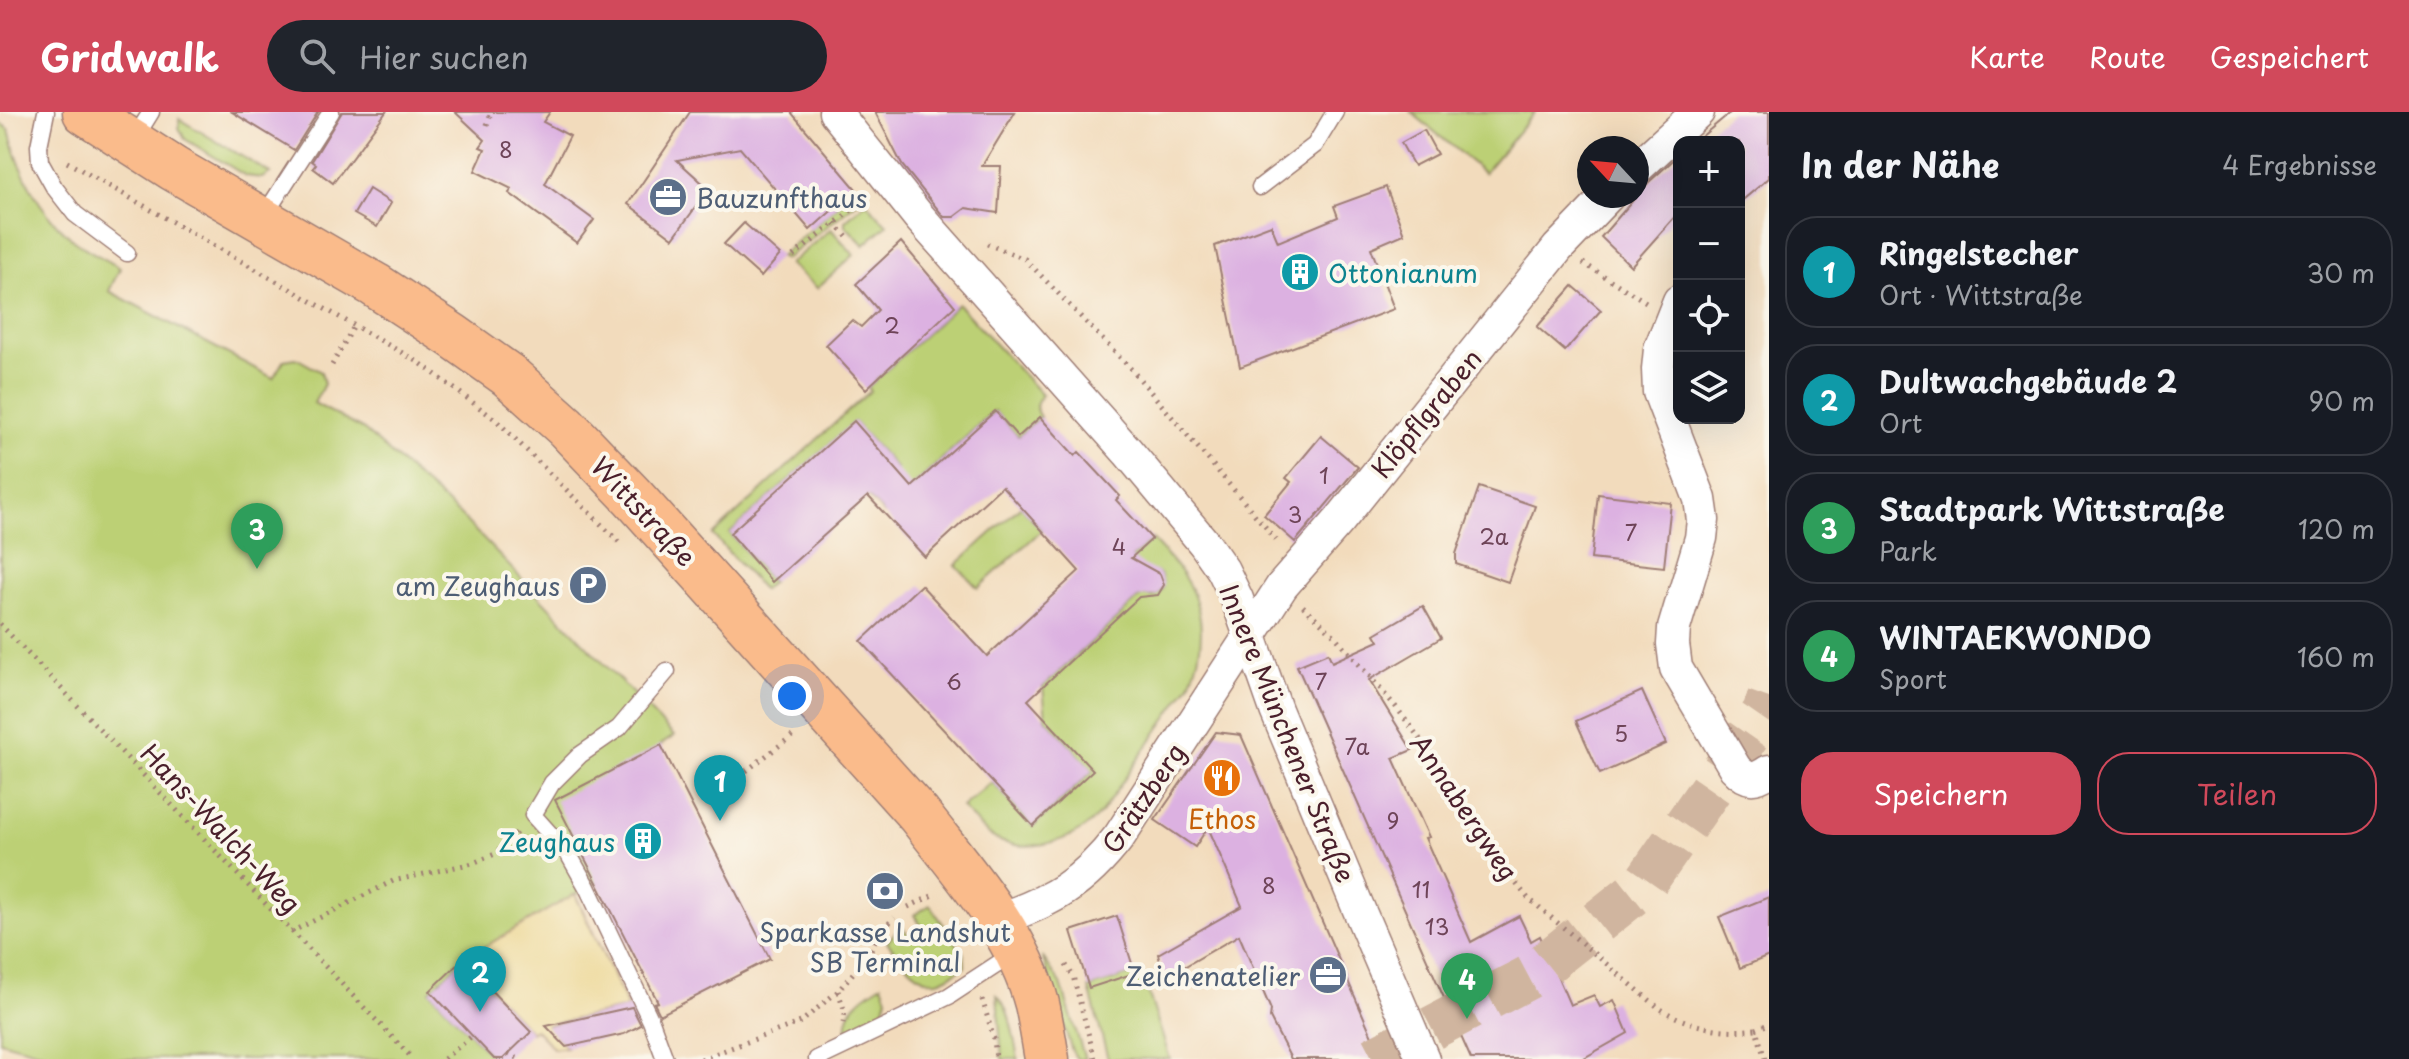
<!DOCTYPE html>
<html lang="de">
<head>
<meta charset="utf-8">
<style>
  body { margin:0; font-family:"Playpen Sans",sans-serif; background:#20242c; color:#f1f3f6 }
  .controls { position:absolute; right:24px; top:24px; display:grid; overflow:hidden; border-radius:16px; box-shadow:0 8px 32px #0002 }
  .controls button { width:72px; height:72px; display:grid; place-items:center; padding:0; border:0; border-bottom:2px solid #363941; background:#171b24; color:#f1f3f6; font:40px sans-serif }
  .compass { position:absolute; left:1577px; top:24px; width:72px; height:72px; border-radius:50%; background:#171b24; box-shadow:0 8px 32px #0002; rotate:296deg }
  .you { position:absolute; left:792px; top:584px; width:28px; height:28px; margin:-20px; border:6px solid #fff; border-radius:50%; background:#1a73e8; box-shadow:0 0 0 12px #1a73e833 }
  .badge { display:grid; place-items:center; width:52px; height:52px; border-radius:50%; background:#d1495b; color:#fff; font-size:26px; font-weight:700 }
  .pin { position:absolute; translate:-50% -66px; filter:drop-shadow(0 2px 4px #0008) }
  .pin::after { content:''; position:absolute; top:42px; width:28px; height:24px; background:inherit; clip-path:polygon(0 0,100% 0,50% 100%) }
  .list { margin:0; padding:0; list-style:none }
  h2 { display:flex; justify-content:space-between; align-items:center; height:104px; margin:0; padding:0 32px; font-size:34px }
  h2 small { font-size:26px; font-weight:400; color:#9ea1a6 }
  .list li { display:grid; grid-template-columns:52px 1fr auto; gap:24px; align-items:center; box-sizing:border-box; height:112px; margin:0 16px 16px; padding:0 16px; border:2px solid #363941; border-radius:32px }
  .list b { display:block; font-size:30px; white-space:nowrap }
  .list p { margin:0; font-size:26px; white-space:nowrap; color:#9ea1a6 }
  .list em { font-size:26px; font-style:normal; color:#9ea1a6 }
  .actions { display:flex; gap:16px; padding:24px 32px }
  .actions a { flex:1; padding:18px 0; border:2px solid #d1495b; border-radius:32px; text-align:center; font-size:28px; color:#d1495b }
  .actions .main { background:#d1495b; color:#fff }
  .icon { flex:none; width:44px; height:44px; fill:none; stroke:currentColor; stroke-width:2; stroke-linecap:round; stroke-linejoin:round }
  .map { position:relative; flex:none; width:1769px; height:947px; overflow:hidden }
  header { display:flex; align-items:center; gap:48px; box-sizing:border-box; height:112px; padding:0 40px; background:#d1495b; color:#fff }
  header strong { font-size:38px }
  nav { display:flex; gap:44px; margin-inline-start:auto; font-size:28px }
  .search { width:560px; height:72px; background:#20242c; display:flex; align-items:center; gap:20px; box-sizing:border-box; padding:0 28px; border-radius:44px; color:#9ea1a6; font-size:30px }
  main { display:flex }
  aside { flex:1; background:#171b24 }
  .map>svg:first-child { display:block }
</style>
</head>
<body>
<header>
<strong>Gridwalk</strong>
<div class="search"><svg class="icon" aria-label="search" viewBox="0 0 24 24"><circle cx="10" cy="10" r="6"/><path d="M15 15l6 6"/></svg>Hier suchen</div>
<nav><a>Karte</a><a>Route</a><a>Gespeichert</a></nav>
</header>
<main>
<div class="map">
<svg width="1769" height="947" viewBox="0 0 1769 947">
  <rect width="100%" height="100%" fill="#fbf7ec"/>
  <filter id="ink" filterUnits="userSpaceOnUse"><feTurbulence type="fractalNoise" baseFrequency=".0125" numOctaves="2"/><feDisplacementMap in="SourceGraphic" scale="16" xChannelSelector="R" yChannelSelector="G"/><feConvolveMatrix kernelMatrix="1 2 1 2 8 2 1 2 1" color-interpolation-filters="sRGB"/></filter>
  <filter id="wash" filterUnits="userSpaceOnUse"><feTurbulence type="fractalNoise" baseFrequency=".006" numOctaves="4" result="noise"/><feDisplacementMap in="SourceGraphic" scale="32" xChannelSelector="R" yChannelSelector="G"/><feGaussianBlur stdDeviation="1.8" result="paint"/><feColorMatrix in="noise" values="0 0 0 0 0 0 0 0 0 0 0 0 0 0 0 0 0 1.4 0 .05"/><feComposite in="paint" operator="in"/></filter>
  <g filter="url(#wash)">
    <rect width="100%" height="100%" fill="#f2dbbc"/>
    <g fill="#bcd074" stroke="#837850" stroke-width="2">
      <polygon points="1411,0 1535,0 1484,61"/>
      <polygon points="179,7 270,61 262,66 246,64 185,27 179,16"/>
      <path d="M0,11L9,17C18,57 38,99 71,126C85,138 104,146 120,156L109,179L273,266L284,248L296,246L321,260L324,272L314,291L364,318L461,404L674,624L661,633L598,770L462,848L430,879L494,947H64L0,929Z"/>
      <polygon points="856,77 864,85 785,147 780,144"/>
      <polygon points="866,90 887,113 864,133 845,113 845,109"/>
      <polygon points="831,117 854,143 817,176 789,152"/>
      <path d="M958,192L1042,283C1035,290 1034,297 1040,305L1018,325L994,299L884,401L868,384L897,357L854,310L730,421L772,470L763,478L713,423L870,279L868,275Z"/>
      <polygon points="1021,394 1042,418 978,476 956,453"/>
      <path d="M1152,427C1162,439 1175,451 1184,465C1206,498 1205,537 1190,572L1101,701C1094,707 1088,714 1081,718C1059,732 1025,739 1000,729C985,723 973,707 962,695L992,670L1033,714L1093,659L1046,607L1043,574L1142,483L1153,485C1164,480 1165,472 1160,462L1149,458L1144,460L1131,446Z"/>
      <path d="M930,793L964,842L965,854C957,859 947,867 937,869C918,872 898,842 887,830L901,814L911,826L923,816L914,803Z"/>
      <polygon points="1042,844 1061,872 1085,947 1077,947 1072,939"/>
      <polygon points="1135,861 1143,864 1170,947 1108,947 1089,876"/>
      <path d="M882,872L887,885L883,901L848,923C841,898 864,883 882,872Z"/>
      <path d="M997,883C1011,897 1014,928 1018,947H1002Z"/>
    </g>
    <polygon fill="#eeda9e" stroke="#9c7c64" stroke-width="2" points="575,782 628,896 547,913 566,935 554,937 535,917 531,920 462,848"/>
    <g id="blocks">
      <g fill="#dcb1e1">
        <polygon points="232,0 318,0 294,38"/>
        <polygon points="342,0 386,0 333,71 313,56 316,52 312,49"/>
        <polygon points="455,0 550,0 543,10 570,24 545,72 594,108 577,131 509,81 512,77 475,59 485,37 480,35 485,28"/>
        <polygon points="690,0 791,0 856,77 810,118 740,36 677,48 709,77 673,126 628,92"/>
        <polygon points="875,0 1015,0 982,54 1001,54 998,101 966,96 954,105 944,105 902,53"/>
        <polygon points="1731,0 1769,0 1769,66 1739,91 1739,30 1695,30"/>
        <polygon points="1424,18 1437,42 1414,54 1401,31"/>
        <polygon points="1679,43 1679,100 1631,154 1601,125 1649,70"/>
        <polygon points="1386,75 1404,122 1371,136 1394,197 1240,255 1215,134 1271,113 1278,130 1338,105 1334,94"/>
        <polygon points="369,77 391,91 377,115 354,102"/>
        <polygon points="744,111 780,143 761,165 724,132"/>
        <polygon points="901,130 955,194 866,277 826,233 852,208 861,215 878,198 856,172"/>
        <polygon points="1573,174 1601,198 1565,239 1537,215"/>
        <polygon points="995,299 1018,325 1040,305 1075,344 1079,340 1120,384 1116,388 1152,427 1131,446 1160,462 1164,473 1158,483 1139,485 1028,588 1093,658 1033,714 861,529 921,473 987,544 1079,459 1002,374 925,445 868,384 772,470 730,421 854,309 912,375"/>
        <polygon points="1321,324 1358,355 1295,430 1264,403 1291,370 1286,366"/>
        <polygon points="1479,375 1535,394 1508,470 1456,452 1456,442"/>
        <polygon points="1598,382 1671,391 1664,455 1591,447"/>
        <polygon points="1423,494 1441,526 1369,568 1412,638 1393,646 1429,725 1425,726 1471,830 1519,804 1531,829 1540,824 1570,893 1594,883 1600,895 1614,888 1628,921 1582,947 1471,947 1297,554 1328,541 1332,550 1379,529 1375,522"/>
        <polygon points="1642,579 1666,632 1600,662 1576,609"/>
        <polygon points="1216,620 1241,623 1382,947 1291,947 1270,906 1271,898 1239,823 1165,866 1158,842 1242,794 1208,715 1195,735 1155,708"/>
        <polygon points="661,633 770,847 660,903 654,891 658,890 555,688"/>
        <polygon points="1769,785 1769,844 1740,856 1719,805"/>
        <polygon points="1117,804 1135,861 1089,876 1071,819"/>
        <polygon points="462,848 531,920 503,947 494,947 430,879"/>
        <polygon points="632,895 641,913 624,922 566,935 546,914"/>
      </g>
    </g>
  </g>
  <g filter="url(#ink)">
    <use href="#blocks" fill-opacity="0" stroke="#9e7d74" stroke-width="2"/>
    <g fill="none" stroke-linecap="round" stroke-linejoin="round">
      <polyline stroke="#d0b59f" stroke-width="44" stroke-dasharray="44 22" stroke-linecap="butt" points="1373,947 1529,865 1643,774 1764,600 1769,586"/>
      <defs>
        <g id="lane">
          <polyline points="46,0 39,34 40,50 54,75 75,102 127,141"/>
          <polyline points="133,29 151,0"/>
          <polyline points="1260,75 1315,33 1335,0"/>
          <polyline points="262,107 331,0"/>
          <polyline points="665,947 651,909 587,775 569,743 533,703 552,671 580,643 619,616 667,559"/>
          <polyline points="817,947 949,884 1016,840"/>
        </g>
        <g id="street">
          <polyline points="835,0 919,105 1128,340 1204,431 1223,458 1237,487 1276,598 1360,800 1423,947"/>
          <polyline points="1637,56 1698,0"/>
          <path d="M1679,189L1660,237L1658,257L1659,280L1700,387L1703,408L1701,426L1674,516L1673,532L1676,556L1735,656C1747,669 1755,669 1769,659"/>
          <path d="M997,808C1052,789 1083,772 1119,725L1282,474L1339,409L1558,136L1608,84"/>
        </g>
        <path id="primary" d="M85,0L174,57L375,173L453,224L508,263L565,314L633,385L919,703C963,760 1018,820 1037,892C1041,910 1044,929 1047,947"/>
      </defs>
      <use href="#lane" stroke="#9e7d74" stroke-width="19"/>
      <use href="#street" stroke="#9e7d74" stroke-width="35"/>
      <use href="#primary" stroke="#9e7d74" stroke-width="47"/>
      <g stroke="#9e7d74" stroke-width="5" stroke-dasharray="2 6" stroke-linecap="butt">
        <polyline points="487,13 491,0"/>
        <polyline points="67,50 420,251 496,308 619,430"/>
        <polyline points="835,111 847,125"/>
        <polyline points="987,132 1025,147 1132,258 1279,431"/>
        <polyline points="793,144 867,86"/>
        <polyline points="1583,151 1646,190"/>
        <polyline points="332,253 354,214"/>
        <path d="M1303,494L1333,522L1396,595L1438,651L1489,739L1528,786L1659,896C1688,914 1721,922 1756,917L1765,947"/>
        <polyline points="0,512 413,947"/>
        <polyline points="746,659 796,621"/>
        <polyline points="908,795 936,782"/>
        <polyline points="291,820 393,769 473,751 495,742 519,718"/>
        <polyline points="1066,853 1073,864 1095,947"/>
        <polyline points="838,879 845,900 843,911"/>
        <polyline points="982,887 994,927 996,947"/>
        <polyline points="1756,917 1769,912"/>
        <polyline points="508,942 518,947"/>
        <polyline points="444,947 472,924"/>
        <polyline points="701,947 801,910 838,879 869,842 876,827 894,805"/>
      </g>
      <use href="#lane" stroke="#fff" stroke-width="16"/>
      <use href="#street" stroke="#fff" stroke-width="32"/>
      <use href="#primary" stroke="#fabb8b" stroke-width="44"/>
    </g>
  </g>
  <defs>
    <symbol id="office-disc" viewBox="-11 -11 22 22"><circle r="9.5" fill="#5c6f8a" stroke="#fbf7ec"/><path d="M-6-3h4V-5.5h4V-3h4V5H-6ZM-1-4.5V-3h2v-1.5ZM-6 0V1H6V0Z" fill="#fff"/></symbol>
    <symbol id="building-disc" viewBox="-11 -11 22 22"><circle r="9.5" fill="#0f9aa8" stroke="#fbf7ec"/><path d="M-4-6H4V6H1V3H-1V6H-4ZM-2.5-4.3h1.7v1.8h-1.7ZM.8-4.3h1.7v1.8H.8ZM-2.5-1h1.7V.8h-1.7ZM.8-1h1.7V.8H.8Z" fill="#fff"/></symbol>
    <symbol id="parking-disc" viewBox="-11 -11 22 22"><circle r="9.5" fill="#5c6f8a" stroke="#fbf7ec"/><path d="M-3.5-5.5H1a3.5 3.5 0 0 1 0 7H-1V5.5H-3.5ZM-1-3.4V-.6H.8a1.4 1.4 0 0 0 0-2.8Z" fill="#fff"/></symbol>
    <symbol id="restaurant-disc" viewBox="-11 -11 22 22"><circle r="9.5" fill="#e8710a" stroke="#fbf7ec"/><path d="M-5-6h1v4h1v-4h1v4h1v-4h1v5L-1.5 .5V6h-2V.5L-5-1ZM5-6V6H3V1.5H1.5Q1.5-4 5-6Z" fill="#fff"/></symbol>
    <symbol id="bank-disc" viewBox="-11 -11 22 22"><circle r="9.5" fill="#5c6f8a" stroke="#fbf7ec"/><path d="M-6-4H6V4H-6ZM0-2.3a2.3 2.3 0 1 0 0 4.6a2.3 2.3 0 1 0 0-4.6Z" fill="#fff"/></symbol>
  </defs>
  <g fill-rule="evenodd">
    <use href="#office-disc" x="646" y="63" width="44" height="44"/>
    <use href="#building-disc" x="1278" y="138" width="44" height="44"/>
    <use href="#parking-disc" x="566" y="451" width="44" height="44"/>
    <use href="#restaurant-disc" x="1200" y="644" width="44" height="44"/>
    <use href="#building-disc" x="621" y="707" width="44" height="44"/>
    <use href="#bank-disc" x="863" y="757" width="44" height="44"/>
    <use href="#office-disc" x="1306" y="841" width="44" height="44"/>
  </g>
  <g text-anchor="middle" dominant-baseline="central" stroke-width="8" stroke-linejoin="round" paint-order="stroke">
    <g font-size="22" fill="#6e4458">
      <text x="506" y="36">8</text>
      <text x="892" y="212">2</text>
      <text x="1324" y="362">1</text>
      <text x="1295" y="401">3</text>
      <text x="1631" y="419">7</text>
      <text x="1494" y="423">2a</text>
      <text x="1119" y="433">4</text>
      <text x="954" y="568">6</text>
      <text x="1321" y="568">7</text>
      <text x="1621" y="620">5</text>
      <text x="1357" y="633">7a</text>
      <text x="1393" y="707">9</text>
      <text x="1269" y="772">8</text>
      <text x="1421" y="776">11</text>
      <text x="1437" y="813">13</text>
    </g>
    <g font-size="26" fill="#4e5e75" stroke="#fbf7ec" text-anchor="end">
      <text x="696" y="85" text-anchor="start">Bauzunfthaus</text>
      <text x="560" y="473">am Zeughaus</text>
      <text x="885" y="819" text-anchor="middle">Sparkasse Landshut<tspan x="885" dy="30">SB Terminal</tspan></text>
      <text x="1300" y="863">Zeichenatelier</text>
    </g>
    <g font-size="26" fill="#0d838f" stroke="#fbf7ec" text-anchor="start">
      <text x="1328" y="160">Ottonianum</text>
      <text x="615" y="729" text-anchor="end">Zeughaus</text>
    </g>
    <g font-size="26" fill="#4a1f2b" stroke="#fbf7ec">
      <text transform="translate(1426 301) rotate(-51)">Klöpflgraben</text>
      <text transform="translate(644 399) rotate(47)">Wittstraße</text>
      <text transform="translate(1288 621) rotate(68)">Innere Münchener Straße</text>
      <text transform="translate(1143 686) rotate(-56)">Grätzberg</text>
      <text transform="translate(1465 695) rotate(56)">Annabergweg</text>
      <text transform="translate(221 716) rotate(47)">Hans-Walch-Weg</text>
    </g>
    <g font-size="26" fill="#c56008" stroke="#fbf7ec">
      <text x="1222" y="706">Ethos</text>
    </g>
  </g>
</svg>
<div class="controls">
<button>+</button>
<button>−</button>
<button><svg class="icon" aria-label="locate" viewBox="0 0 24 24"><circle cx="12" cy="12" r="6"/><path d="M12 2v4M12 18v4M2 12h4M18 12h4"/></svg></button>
<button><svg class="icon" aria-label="layers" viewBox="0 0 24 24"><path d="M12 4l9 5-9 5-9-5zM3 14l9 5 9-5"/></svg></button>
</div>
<svg class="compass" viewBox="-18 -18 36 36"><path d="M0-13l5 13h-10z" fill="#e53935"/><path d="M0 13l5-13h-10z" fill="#9ea1a6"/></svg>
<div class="you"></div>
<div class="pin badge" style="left:720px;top:709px;background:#0f9aa8">1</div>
<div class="pin badge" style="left:480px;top:900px;background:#0f9aa8">2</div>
<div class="pin badge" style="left:257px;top:457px;background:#2e9e5b">3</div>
<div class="pin badge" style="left:1467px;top:907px;background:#2e9e5b">4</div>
</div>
<aside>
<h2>In der Nähe<small>4 Ergebnisse</small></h2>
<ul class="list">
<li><span class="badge" style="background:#0f9aa8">1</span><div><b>Ringelstecher</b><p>Ort · Wittstraße</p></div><em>30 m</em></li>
<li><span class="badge" style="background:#0f9aa8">2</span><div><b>Dultwachgebäude 2</b><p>Ort</p></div><em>90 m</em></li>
<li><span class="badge" style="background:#2e9e5b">3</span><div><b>Stadtpark Wittstraße</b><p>Park</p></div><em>120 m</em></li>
<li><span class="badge" style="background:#2e9e5b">4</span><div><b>WINTAEKWONDO</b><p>Sport</p></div><em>160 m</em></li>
</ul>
<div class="actions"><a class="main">Speichern</a><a>Teilen</a></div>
</aside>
</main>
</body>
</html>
